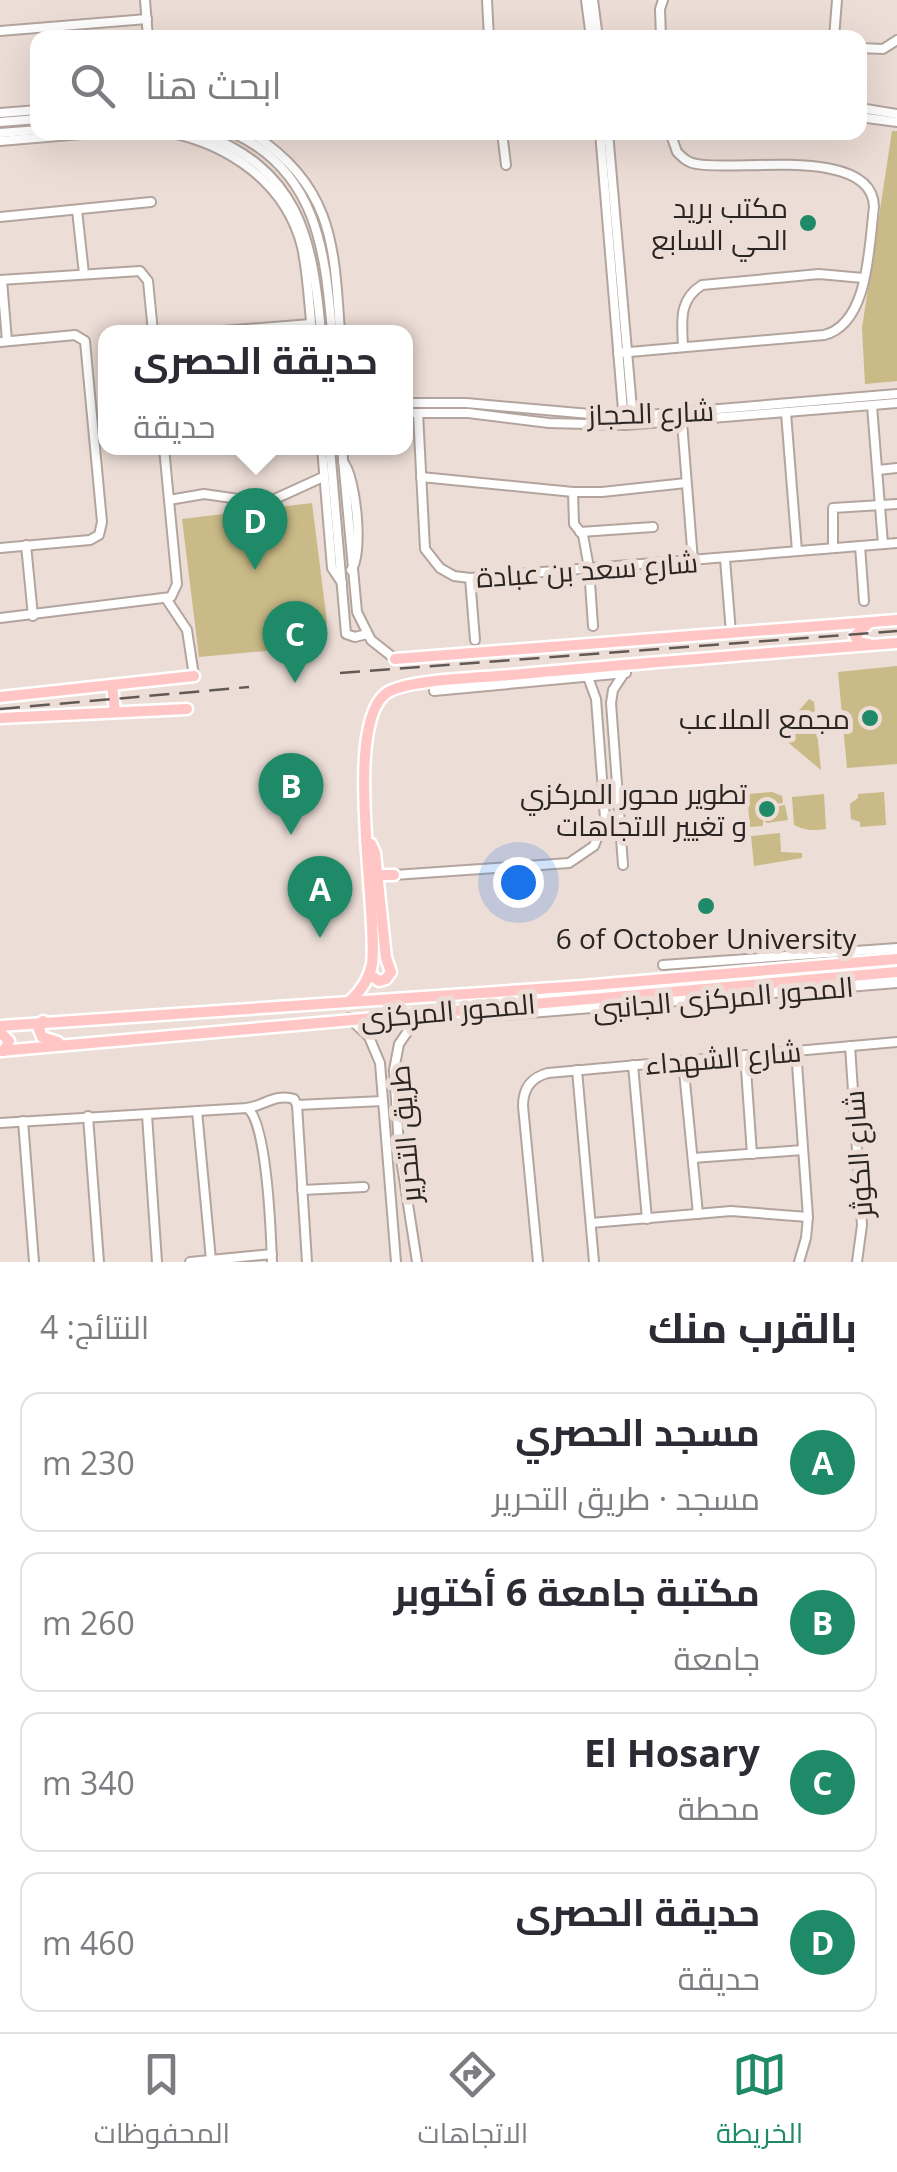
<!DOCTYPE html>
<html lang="ar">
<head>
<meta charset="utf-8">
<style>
  body { margin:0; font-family:"Open Sans",Cairo,sans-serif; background:#f2f2f3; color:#2b2b33; direction:rtl }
  .you { position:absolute; left:518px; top:882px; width:35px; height:35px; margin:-25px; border:8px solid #fff; border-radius:50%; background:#1a73e8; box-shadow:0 0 0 15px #1a73e833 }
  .badge { display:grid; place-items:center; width:65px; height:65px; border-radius:50%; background:#1f8a67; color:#fff; font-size:32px; font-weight:700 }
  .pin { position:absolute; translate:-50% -82px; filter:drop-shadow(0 2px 5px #0008) }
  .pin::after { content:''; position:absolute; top:52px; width:35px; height:30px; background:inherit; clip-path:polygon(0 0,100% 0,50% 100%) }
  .popup { position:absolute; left:98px; top:325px; width:315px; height:130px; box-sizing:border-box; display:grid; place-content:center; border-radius:20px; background:#fff; filter:drop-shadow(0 2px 8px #0005); font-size:32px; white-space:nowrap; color:#7c7c81 }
  .popup b { font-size:38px; color:#2b2b33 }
  .popup::after { content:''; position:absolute; left:50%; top:100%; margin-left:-20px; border:20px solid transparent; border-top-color:#fff }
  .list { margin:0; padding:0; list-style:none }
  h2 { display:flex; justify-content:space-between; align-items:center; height:130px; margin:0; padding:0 40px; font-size:42px }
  h2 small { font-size:32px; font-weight:400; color:#7c7c81 }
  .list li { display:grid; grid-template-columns:65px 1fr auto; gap:30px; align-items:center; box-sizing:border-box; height:140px; margin:0 20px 20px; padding:0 20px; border:2px solid #e1e1e2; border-radius:20px }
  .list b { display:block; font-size:38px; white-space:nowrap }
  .list p { margin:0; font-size:32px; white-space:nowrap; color:#7c7c81 }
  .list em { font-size:32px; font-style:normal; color:#7c7c81 }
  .icon { flex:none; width:55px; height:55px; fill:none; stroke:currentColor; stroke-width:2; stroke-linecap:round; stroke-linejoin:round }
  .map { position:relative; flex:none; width:897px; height:1262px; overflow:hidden; direction:ltr }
  .search { position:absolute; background:#fff; box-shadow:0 10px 40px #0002; left:30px; right:30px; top:30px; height:110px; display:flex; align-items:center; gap:25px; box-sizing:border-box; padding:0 35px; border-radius:20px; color:#7c7c81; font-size:38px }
  .sheet { height:770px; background:#fff }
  nav { display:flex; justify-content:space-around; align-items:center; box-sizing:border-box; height:140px; border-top:2px solid #e1e1e2; background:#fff; font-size:28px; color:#7c7c81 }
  nav a { display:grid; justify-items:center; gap:5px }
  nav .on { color:#1f8a67 }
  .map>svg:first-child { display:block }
</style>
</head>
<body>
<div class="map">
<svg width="897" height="1262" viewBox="0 0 897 1262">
  <rect width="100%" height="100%" fill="#ecddd6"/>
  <g fill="#c9ba87">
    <polygon points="892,131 897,131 897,381 865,384 862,328"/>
    <polygon points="312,503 327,622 320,646 199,657 182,519"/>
    <polygon points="897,666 897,764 847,768 838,672"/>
    <polygon points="809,699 814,702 821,770 784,739 788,733 783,729"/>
    <polygon points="772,792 782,796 783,803 761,806 762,817 764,808 785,805 788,820 767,823 763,820 763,826 750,827 747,794"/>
    <polygon points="884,792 886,825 860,827 860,822 851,819 850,804 858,798 858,794"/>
    <path d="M824,794L826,829C811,831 804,830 794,825L792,797Z"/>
    <polygon points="780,833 781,852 802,853 802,858 754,866 751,836"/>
  </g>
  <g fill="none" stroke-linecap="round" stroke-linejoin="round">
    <defs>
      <g id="minor">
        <polyline points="145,0 148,38"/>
        <polyline points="487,0 489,38"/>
        <polyline points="586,0 591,38"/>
        <polyline points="593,0 598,38"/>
        <polyline points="0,31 147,19"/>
        <polyline points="661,38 660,9 663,0"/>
        <polyline points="834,38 837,0"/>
        <polyline points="860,48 883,49 897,40"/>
        <polyline points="860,108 897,114"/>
        <polyline points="0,113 38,110"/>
        <polyline points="860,117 897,122"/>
        <polyline points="0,122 38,119"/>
        <path d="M167,132C229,144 286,183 302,247C308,275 309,304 312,332"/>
        <path d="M198,132C299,169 312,235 321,332"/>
        <path d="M231,132C317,170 325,251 332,332"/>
        <path d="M250,132C333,186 334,243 340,332"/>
        <polyline points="502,132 506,165"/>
        <polyline points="600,132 624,422"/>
        <polyline points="608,132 633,420"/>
        <polyline points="0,133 38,130"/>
        <polyline points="0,141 106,132"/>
        <polyline points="77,210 84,274"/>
        <polyline points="0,217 151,202"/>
        <polyline points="0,280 140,271 148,281 153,332"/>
        <polyline points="2,280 7,341"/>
        <polyline points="208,332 311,324"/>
        <polyline points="296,332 316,331"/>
        <polyline points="0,342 75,335 85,341 102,522 99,535 90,540 0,548"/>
        <path d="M683,347C682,322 678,300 702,285L819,274L863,278"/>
        <path d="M618,353L824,335C869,324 869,246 874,207C873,145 735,172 697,164C688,163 683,158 677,152L670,132"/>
        <polyline points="405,403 466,403 624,417 897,394"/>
        <polyline points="872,406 883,544"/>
        <polyline points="405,413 468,413 549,423 625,425 897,403"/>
        <polyline points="418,413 425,549 440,568 454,576 470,578 897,543"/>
        <polyline points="786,413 797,551"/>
        <polyline points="682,422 693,561"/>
        <polyline points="322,448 332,568 342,583"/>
        <polyline points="330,448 346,634 355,637 367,634"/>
        <polyline points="342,448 357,612 371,640 395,659"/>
        <path d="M343,462C356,475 364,556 351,570"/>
        <polyline points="878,470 897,468"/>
        <polyline points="421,477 573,492 602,492 686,483"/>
        <polyline points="573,492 574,524 583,535 589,568 593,626"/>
        <polyline points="169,500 204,494 266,503 323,477"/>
        <polyline points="580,532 653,527"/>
        <polyline points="26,545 33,616"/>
        <polyline points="860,546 864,601"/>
        <polyline points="833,548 833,508 897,504"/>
        <polyline points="725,559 731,633"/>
        <polyline points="470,578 475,640"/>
        <polyline points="167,600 187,630 194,676"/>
        <polyline points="0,618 171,597 177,584 164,448"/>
        <polyline points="434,691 626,673"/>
        <polyline points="623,865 611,703 613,690 630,664"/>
        <polyline points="394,875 569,863 594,846 605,818 596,699 588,677"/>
        <polyline points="663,965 897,948"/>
        <polyline points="492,1006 506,1015 897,983"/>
        <polyline points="349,1018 369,1037 380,1063 396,1262"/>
        <polyline points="850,1046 862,1225 857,1262"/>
        <polyline points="796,1050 808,1217 806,1238 799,1262"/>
        <polyline points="745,1055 752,1154"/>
        <polyline points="683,1061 698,1214"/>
        <polyline points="633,1065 647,1219"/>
        <polyline points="577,1070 594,1262"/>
        <polyline points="297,1105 307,1262"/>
        <polyline points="297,1105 383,1101"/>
        <path d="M247,1108C267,1120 271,1234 272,1262"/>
        <polyline points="197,1111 211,1260"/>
        <polyline points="147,1115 157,1262"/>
        <polyline points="88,1116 99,1262"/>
        <polyline points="23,1121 34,1262"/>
        <path d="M0,1123L247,1108C264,1106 275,1093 294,1099L297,1105"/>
        <polyline points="693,1158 803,1150"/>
        <polyline points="302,1190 364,1187"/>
        <polyline points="591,1223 731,1211 808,1217"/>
        <polyline points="190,1262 272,1254"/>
        <polyline points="417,1262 399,1146 394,1070 399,1044 419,1015"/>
        <path d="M538,1262L523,1106C523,1088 532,1077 548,1073L897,1042"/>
      </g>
      <g id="major">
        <polyline points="869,644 858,642 855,636 869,623"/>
        <polyline points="395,659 897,620"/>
        <polyline points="112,685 115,712"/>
        <polyline points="0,697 194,676"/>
        <polyline points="0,718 187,709"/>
        <polyline points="366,842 371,844 375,853 386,958 391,972 386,979 379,981 369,974"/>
        <polyline points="378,875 394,875"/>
        <path d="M349,1002C360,992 369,980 372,964C379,914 340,715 390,691C414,679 481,678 510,675C639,663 768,653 897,643"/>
        <polyline points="43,1021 39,1029 42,1037 58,1042"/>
        <polyline points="0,1026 582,986 897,959"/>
        <polyline points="0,1032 9,1041 4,1051"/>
        <polyline points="0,1051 897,972"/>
      </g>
    </defs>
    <use href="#minor" stroke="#b3a59e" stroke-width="12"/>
    <use href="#major" stroke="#fff" stroke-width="15"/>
    <use href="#minor" stroke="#fff" stroke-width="8"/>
    <use href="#major" stroke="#ffc6c5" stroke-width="10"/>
    <g stroke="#625956" stroke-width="2.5" stroke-dasharray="20 10" stroke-linecap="butt">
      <polyline points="340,673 897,631"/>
      <polyline points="0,709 249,687"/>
    </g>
  </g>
  <g fill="#1f8a67" stroke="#ecddd6" stroke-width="4">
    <circle cx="808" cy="223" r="10"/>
    <circle cx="870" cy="718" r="10"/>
    <circle cx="767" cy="809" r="10"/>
    <circle cx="706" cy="906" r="10"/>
  </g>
  <g text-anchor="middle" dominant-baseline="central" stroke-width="10" stroke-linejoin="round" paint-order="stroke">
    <g font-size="28" fill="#2a2422" stroke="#ecddd6" text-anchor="end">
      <text x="788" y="207">مكتب بريد<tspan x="788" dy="32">الحي السابع</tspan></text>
      <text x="850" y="718">مجمع الملاعب</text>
      <text x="747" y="793">تطوير محور المركزي<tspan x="747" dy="32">و تغيير الاتجاهات</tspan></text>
      <text x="706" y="938" text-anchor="middle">6 of October University</text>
    </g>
    <g font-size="28" fill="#2a2422" stroke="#ecddd6">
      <text transform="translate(651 412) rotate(-2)">شارع الحجاز</text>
      <text transform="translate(587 569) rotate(-4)">شارع سعد بن عبادة</text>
      <text transform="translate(723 997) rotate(-5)">المحور المركزى الجانبى</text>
      <text transform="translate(448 1010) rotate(-5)">المحور المركزى</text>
      <text transform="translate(723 1057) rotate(-5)">شارع الشهداء</text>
      <text transform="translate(404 1134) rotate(-95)">طريق التحرير</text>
      <text transform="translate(857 1154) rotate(-94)">شارع الكوثر</text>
    </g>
  </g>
</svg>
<div class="you"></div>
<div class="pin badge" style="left:320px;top:938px">A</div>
<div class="pin badge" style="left:291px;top:835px">B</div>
<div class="pin badge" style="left:295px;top:683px">C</div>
<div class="pin badge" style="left:255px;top:570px">D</div>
<div class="popup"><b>حديقة الحصرى</b>حديقة</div>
<div class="search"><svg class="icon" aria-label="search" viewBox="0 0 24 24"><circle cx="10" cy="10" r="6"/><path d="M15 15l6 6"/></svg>ابحث هنا</div>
</div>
<section class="sheet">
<h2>بالقرب منك<small>النتائج: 4</small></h2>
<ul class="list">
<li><span class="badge">A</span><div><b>مسجد الحصري</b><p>مسجد · طريق التحرير</p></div><em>230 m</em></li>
<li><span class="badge">B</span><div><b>مكتبة جامعة 6 أكتوبر</b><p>جامعة</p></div><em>260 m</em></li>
<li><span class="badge">C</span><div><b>El Hosary</b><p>محطة</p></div><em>340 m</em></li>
<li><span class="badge">D</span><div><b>حديقة الحصرى</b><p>حديقة</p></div><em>460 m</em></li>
</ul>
</section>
<nav>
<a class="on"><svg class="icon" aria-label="map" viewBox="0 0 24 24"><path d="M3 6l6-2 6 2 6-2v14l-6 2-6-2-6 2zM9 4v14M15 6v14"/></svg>الخريطة</a>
<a><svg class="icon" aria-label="directions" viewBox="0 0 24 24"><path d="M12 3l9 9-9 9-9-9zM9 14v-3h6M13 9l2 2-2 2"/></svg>الاتجاهات</a>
<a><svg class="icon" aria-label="saved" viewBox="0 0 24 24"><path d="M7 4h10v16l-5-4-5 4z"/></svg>المحفوظات</a>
</nav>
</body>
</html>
